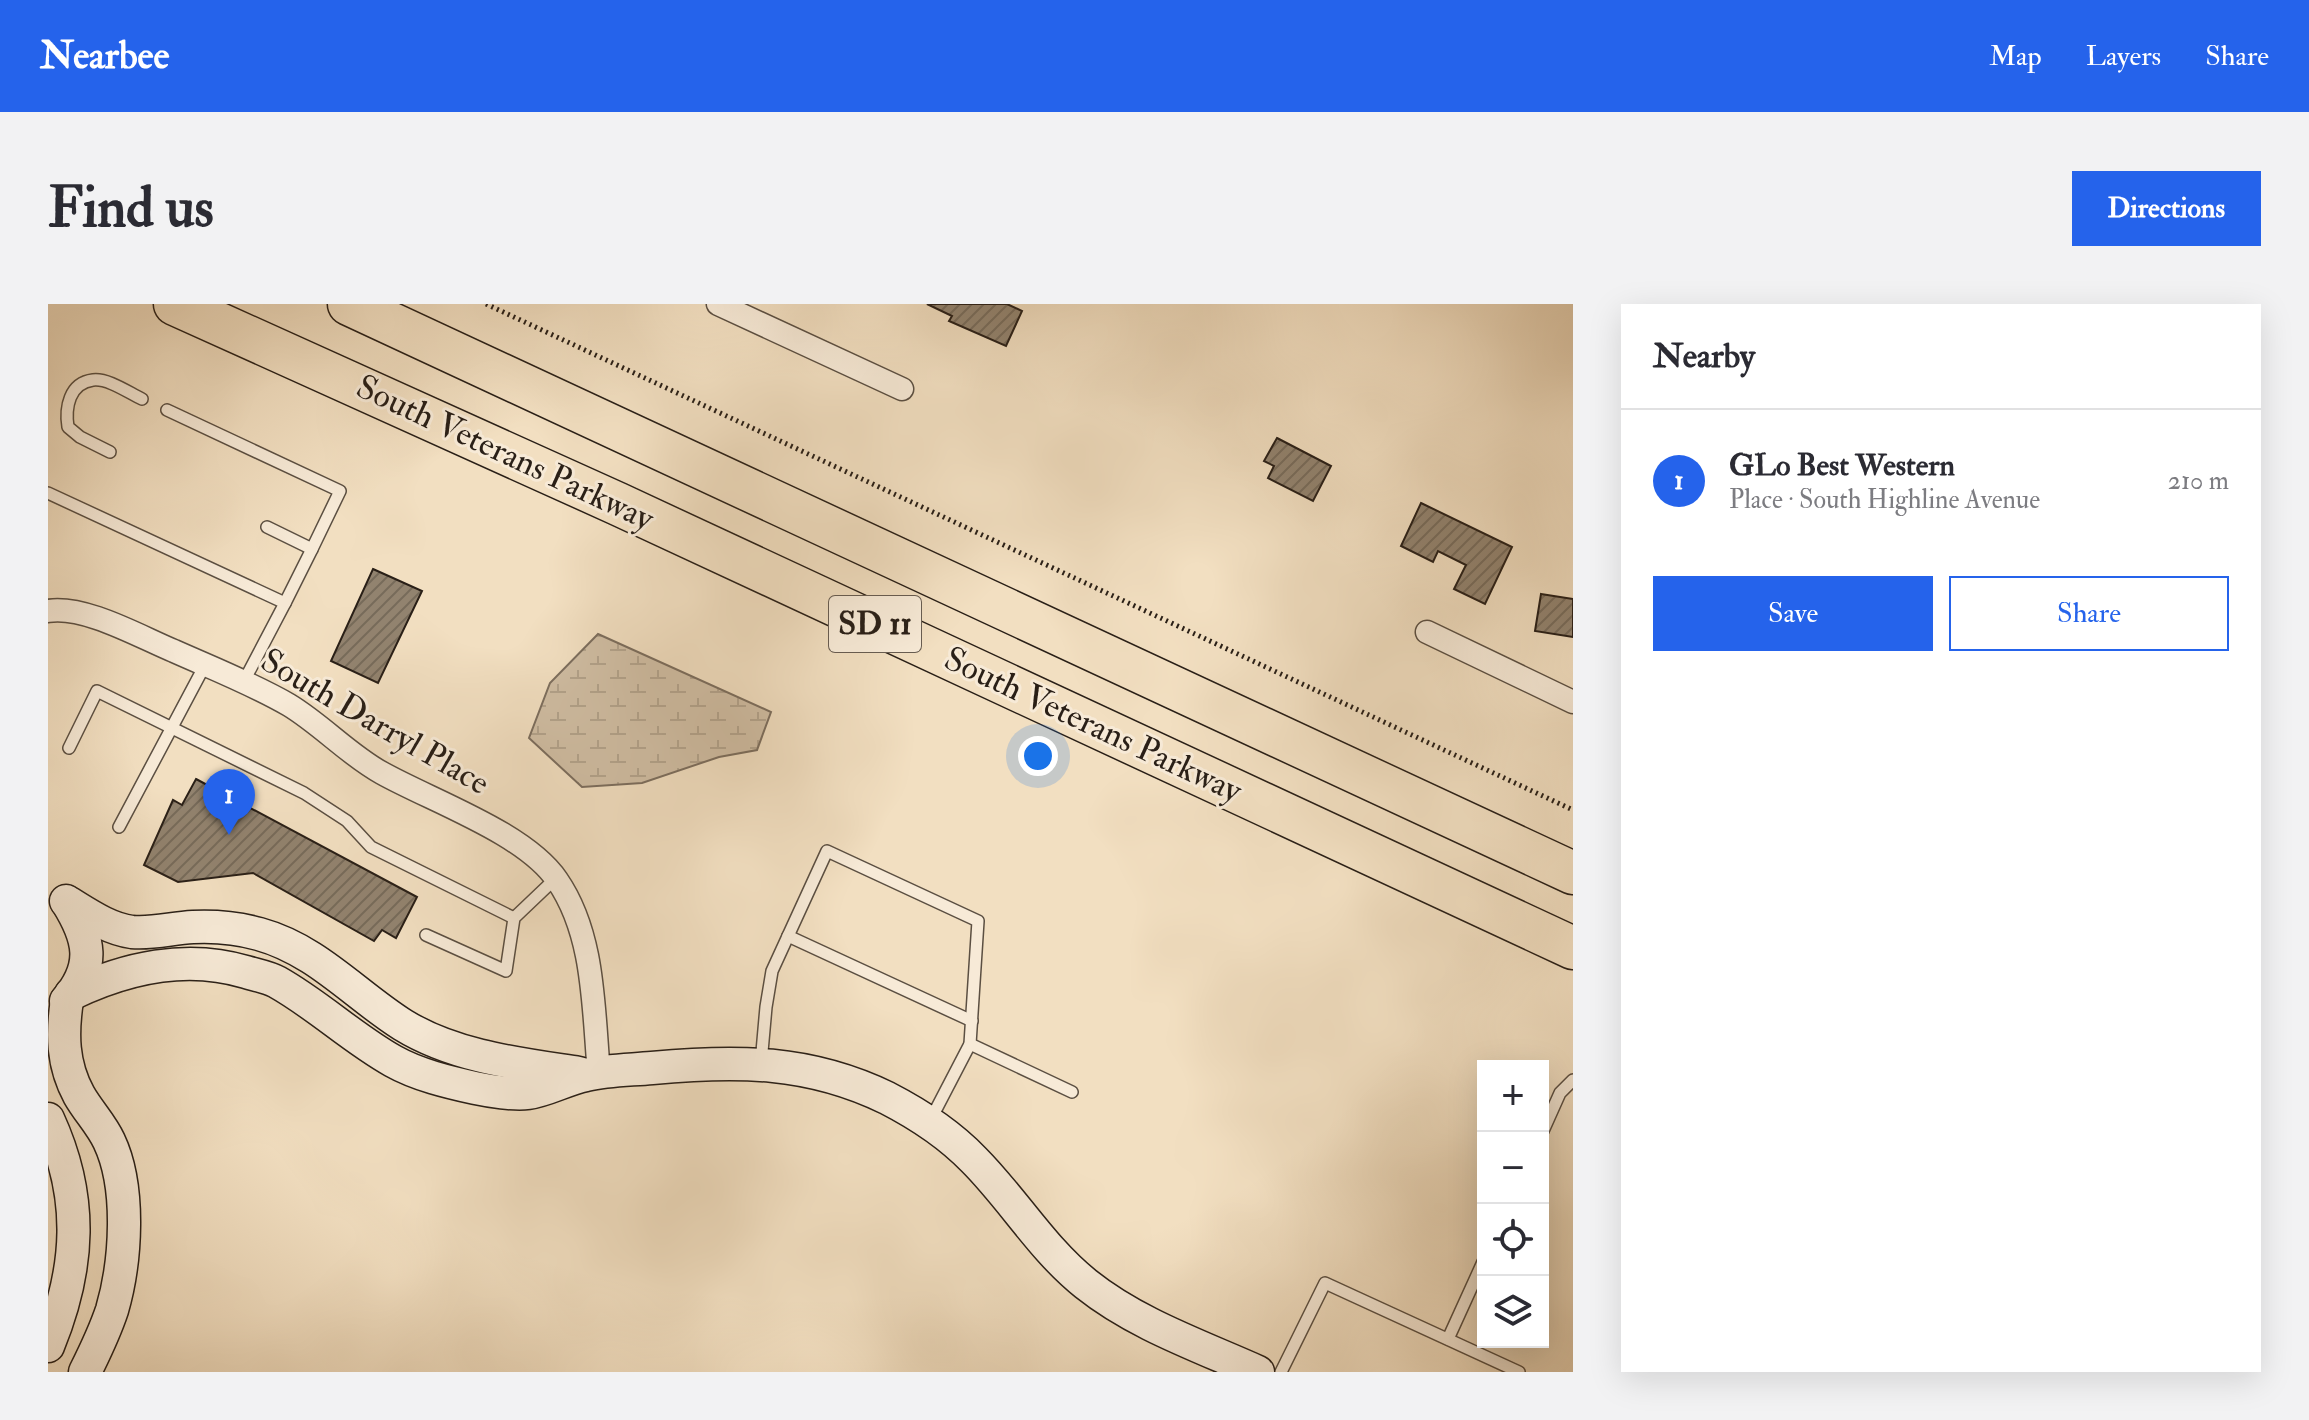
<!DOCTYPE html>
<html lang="en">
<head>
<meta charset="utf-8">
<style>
  body { margin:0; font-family:"IM FELL Double Pica",serif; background:#f2f2f3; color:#2b2b33 }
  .controls { position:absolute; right:24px; bottom:24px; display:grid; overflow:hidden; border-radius:0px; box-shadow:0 8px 32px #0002 }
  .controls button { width:72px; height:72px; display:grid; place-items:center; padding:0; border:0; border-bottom:2px solid #e1e1e2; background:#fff; color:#2b2b33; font:40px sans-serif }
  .you { position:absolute; left:990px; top:452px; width:28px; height:28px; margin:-20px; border:6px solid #fff; border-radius:50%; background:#1a73e8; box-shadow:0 0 0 12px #1a73e833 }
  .badge { display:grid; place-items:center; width:52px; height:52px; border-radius:50%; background:#2563eb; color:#fff; font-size:26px; font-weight:700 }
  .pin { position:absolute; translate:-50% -66px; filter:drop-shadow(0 2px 4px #0008) }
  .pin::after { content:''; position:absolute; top:42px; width:28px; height:24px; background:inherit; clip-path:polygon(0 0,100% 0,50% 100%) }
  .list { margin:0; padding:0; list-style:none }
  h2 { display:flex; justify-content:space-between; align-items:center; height:104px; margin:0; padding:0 32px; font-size:34px }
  h2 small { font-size:26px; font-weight:400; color:#7c7c81 }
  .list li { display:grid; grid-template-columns:52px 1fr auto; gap:24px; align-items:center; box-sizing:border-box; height:144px; padding:0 32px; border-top:2px solid #e1e1e2 }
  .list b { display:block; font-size:30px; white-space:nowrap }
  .list p { margin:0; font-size:26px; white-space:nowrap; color:#7c7c81 }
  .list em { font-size:26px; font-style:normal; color:#7c7c81 }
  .actions { display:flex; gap:16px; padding:24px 32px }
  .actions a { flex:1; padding:18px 0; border:2px solid #2563eb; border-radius:0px; text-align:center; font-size:28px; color:#2563eb }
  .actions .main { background:#2563eb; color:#fff }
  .icon { flex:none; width:44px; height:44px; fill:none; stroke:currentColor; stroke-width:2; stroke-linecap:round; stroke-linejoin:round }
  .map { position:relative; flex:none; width:1525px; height:1068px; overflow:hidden; border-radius:0px }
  header { display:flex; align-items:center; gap:48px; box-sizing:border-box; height:112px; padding:0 40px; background:#2563eb; color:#fff }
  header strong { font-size:38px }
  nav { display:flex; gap:44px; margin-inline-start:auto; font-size:28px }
  .intro { display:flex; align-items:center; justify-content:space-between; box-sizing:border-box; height:192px; padding:0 48px }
  h1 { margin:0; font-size:56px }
  .button { padding:20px 36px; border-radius:0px; background:#2563eb; color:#fff; font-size:28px; font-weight:700 }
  main { display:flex; gap:48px; padding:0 48px }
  aside { flex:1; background:#fff; border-radius:0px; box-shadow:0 8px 32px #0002 }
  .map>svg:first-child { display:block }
</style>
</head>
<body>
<header>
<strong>Nearbee</strong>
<nav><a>Map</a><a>Layers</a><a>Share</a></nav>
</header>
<div class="intro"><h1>Find us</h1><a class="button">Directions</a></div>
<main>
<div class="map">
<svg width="1525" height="1068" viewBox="0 0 1525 1068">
  <defs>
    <pattern id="wetland-marsh" width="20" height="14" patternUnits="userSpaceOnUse" patternTransform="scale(2)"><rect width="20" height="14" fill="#d0bea4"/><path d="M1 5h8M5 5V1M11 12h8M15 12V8" fill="none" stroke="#b3a38c"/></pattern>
    <pattern id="building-hatch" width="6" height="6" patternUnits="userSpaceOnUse" patternTransform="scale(2)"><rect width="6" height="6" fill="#92836f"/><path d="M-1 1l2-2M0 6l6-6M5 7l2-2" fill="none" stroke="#776b5a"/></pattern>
  </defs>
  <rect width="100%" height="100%" fill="#f2dfc1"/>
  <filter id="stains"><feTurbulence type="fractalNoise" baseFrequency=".0025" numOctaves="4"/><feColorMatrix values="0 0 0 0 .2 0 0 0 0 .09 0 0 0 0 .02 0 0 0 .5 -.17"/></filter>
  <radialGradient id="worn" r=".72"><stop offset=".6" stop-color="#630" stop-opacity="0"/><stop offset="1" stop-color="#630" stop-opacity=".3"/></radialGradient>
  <polygon fill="url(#wetland-marsh)" stroke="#7c6e5e" stroke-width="2" points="550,330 723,408 709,446 671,453 594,479 534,483 481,434 502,379"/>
  <g fill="url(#building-hatch)" stroke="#291f17" stroke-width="2">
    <polygon points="879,0 959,0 974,7 958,42 901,17 904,12"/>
    <polygon points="1229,134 1283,162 1265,197 1220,174 1226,162 1216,157"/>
    <polygon points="1373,199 1464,243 1437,300 1406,285 1418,261 1390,247 1385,258 1353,242"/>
    <polygon points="325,265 374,287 330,379 283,357"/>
    <polygon points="1493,290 1525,295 1525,333 1487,327"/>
    <polygon points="148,475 369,593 348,634 334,626 326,637 205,569 130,578 96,561 125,496 134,501"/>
  </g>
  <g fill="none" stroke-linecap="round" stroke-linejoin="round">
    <defs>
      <g id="lane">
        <polyline points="119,106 292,187 264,245 219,223"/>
        <path d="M62,148L32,133L20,123C17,104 21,79 45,76C60,74 81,89 94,95"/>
        <polyline points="0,189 237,299 195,379"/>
        <polyline points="237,299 264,245"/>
        <polyline points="21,444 49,387 256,489 299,517 323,543 466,614"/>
        <polyline points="71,523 157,361"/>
        <polyline points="378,631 458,667 466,614 508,574"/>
        <polyline points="740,632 924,717"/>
        <polyline points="922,740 1024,788"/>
        <polyline points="713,759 718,703 724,667 779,547 930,617 922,740 883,815"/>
        <polyline points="1495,827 1512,789 1525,776"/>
        <polyline points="1400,1035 1435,958"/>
        <polyline points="1233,1068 1277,979 1471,1068"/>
      </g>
      <g id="street">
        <polyline points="670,0 854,85"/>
        <path d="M0,307C37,301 92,333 126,347C164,364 205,380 241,401C274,421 301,451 334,469C384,497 477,529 509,576C547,631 545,704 551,769"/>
        <polyline points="1379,328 1525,398"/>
      </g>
      <g id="secondary">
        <path d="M18,597C38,609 60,625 84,628C105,630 124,624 145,623C167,622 190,624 211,630C269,646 306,690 355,721C407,753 472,760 531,769"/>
        <path d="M23,690C77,664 139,650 198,668C208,671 220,673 229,678C270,701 304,734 345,757C370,771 400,778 427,784C441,787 467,791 480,789C500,786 518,775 538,771C559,766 582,766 604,764C688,756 761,756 839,794C870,810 902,831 926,856C965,895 994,945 1038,980C1088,1020 1152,1042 1210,1068"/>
        <path d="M19,696C14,729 14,760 31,791C40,807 53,820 61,837C83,883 78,958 64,1006C57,1027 47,1048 37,1068"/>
        <path d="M18,697C48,662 42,635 19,598"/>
        <path d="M0,815C36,893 32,964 0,1042"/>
      </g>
      <g id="highway">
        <polyline points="127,0 570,200 1525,644"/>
        <polyline points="301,0 1525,569"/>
      </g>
    </defs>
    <use href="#lane" stroke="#5b4f42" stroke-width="14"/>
    <use href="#street" stroke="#5b4f42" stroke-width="25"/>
    <use href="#secondary" stroke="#291f17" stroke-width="35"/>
    <use href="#highway" stroke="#291f17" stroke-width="45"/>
    <polyline stroke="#291f17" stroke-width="5" stroke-dasharray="2 4" stroke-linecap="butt" points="438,0 1525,506"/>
    <use href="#lane" stroke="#f7ead7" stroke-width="11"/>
    <use href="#street" stroke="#f7ead7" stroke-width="22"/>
    <use href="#secondary" stroke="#f7ead7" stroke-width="32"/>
    <use href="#highway" stroke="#f2dfc1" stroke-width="42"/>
  </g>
  <g text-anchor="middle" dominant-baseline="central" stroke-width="6" stroke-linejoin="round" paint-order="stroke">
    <rect fill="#f7ead7" stroke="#675c51" stroke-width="2" x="781" y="292" width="92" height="56" rx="6"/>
    <g font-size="32" font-weight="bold" fill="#291f17">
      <text x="827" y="320">SD 11</text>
    </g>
    <g font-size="34" fill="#291f17" stroke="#f7ead7">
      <text transform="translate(457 149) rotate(25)">South Veterans Parkway</text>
      <text transform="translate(327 418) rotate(30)">South Darryl Place</text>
      <text transform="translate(1045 421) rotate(25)">South Veterans Parkway</text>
    </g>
  </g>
  <rect width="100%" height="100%" filter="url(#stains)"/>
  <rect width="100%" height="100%" fill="url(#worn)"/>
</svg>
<div class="controls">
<button>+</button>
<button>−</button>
<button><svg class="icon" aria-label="locate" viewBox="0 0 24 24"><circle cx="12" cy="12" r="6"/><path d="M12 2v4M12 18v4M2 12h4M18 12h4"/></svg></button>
<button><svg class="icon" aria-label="layers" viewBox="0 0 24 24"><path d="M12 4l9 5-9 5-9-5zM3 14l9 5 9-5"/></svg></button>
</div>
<div class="you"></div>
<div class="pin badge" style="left:181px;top:531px">1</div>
</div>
<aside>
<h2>Nearby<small></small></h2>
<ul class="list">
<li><span class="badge">1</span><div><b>GLo Best Western</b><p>Place · South Highline Avenue</p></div><em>210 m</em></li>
</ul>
<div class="actions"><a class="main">Save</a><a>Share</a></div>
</aside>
</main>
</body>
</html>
